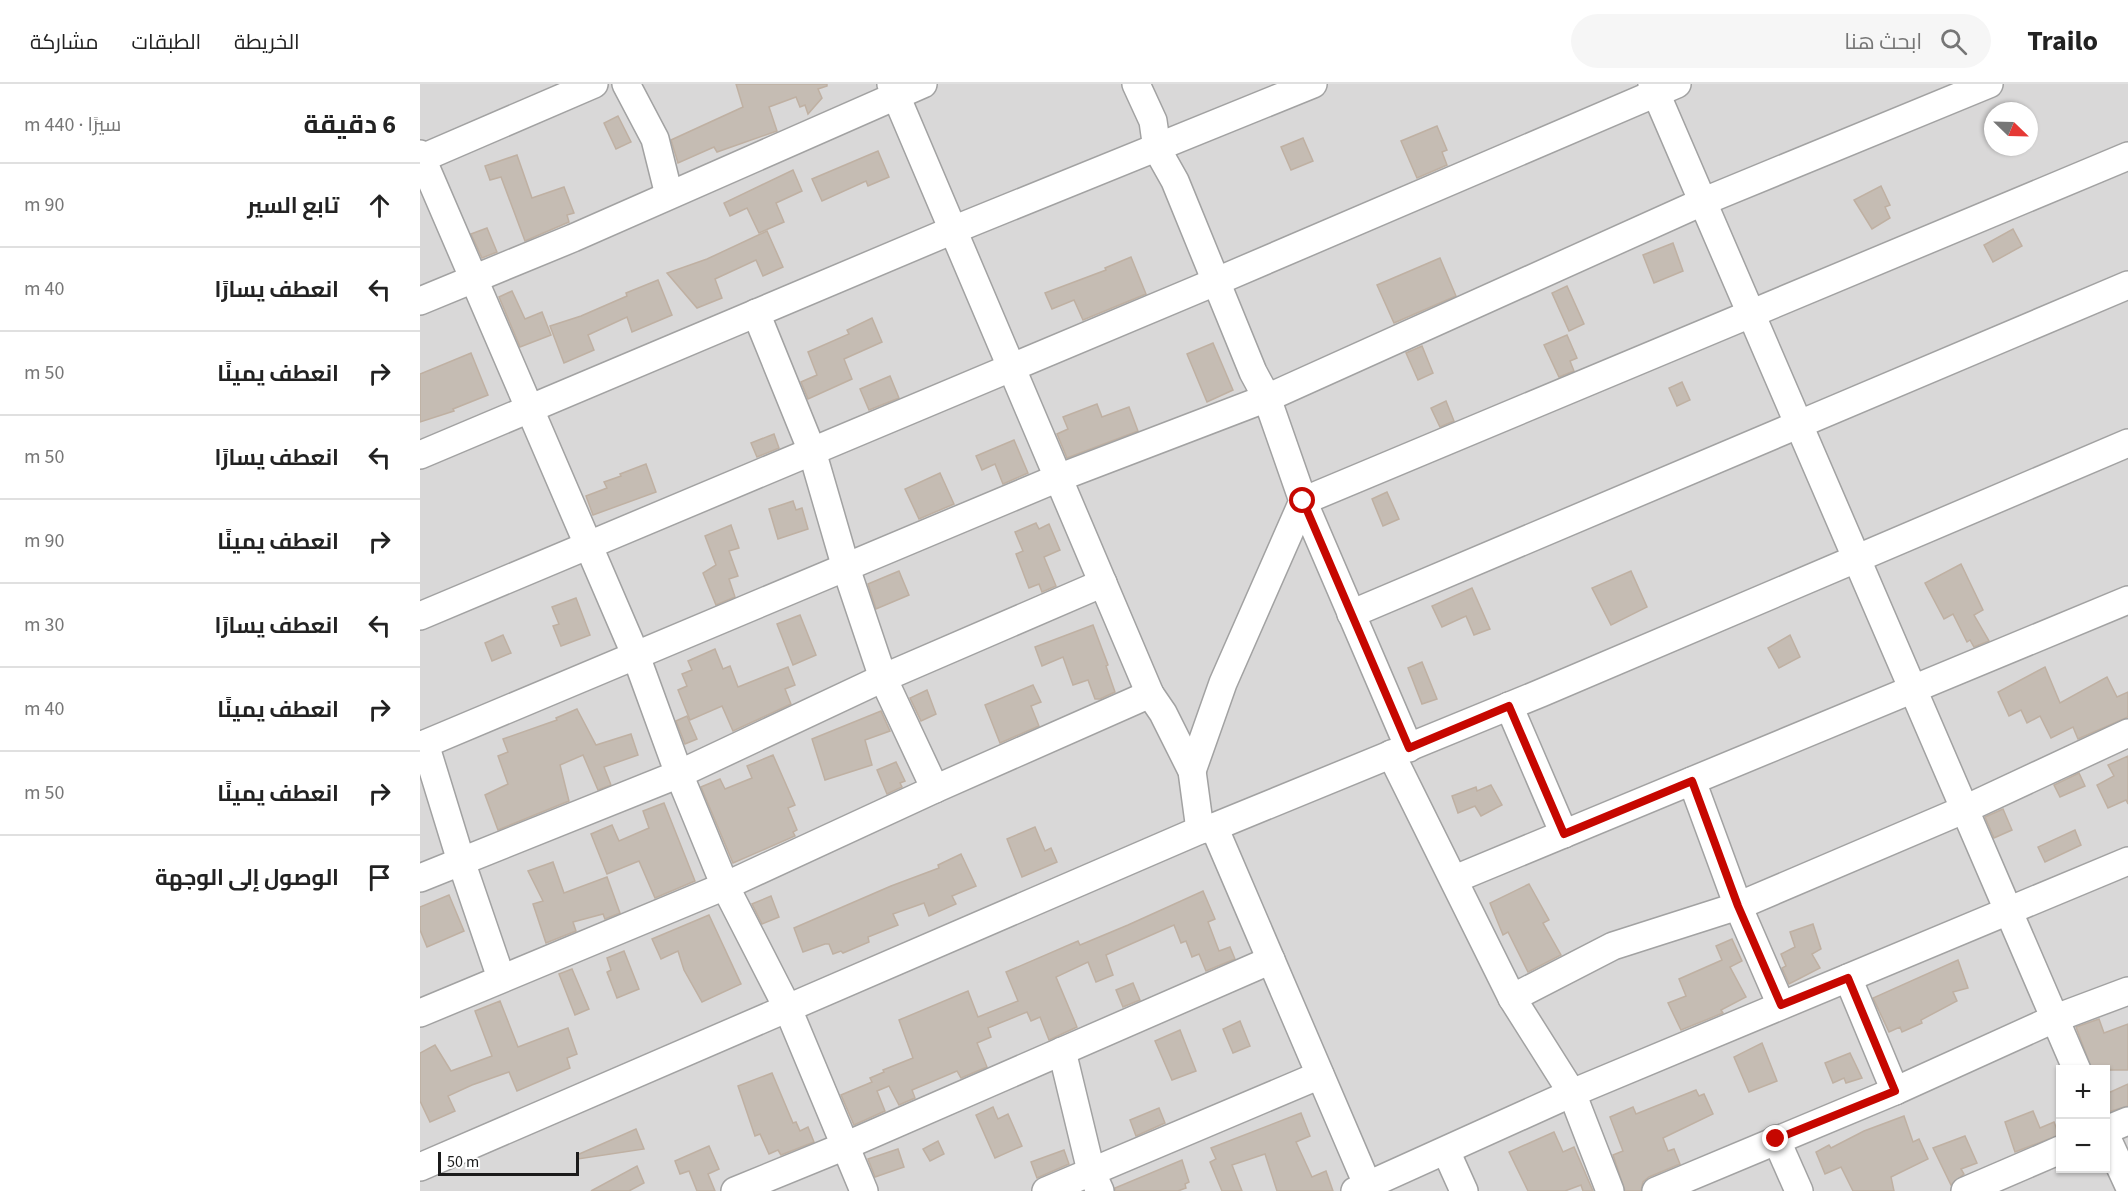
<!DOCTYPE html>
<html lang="ar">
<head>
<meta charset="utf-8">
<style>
  body { margin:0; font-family:"Source Sans 3",Cairo,sans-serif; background:#f6f6f6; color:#222; direction:rtl }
  .controls { position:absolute; right:18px; bottom:18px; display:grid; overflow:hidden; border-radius:0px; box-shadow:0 2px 4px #0004 }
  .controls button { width:54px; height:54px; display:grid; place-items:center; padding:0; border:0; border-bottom:2px solid #e0e0e0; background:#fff; color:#222; font:30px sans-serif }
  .compass { position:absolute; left:1564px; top:18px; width:54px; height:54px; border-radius:50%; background:#fff; box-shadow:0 2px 4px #0004; rotate:113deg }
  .scale { position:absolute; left:18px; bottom:15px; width:141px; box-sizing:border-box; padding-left:6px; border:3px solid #1b1b1b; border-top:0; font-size:16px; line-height:21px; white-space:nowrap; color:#1b1b1b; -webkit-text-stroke:4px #fff; paint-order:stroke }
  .stop { position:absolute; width:18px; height:18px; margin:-14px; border:4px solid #c60700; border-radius:50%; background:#fff }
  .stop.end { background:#c60700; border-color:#fff; box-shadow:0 2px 6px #0008 }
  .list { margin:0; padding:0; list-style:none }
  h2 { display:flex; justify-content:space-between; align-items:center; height:78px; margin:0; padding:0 24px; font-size:26px }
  h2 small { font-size:20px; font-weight:400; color:#767676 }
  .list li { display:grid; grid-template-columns:39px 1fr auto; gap:18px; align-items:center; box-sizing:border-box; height:84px; padding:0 24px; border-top:2px solid #e0e0e0 }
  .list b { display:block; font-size:22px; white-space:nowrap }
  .list em { font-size:20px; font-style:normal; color:#767676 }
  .icon { flex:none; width:33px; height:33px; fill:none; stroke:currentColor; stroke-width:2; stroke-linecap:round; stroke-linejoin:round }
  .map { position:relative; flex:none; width:1708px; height:1107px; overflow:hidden; direction:ltr }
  header { display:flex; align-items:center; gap:36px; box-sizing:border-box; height:84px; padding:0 30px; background:#fff; border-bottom:2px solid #e0e0e0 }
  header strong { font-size:28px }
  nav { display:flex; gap:33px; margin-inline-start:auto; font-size:21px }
  .search { width:420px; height:54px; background:#f6f6f6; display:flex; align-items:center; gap:15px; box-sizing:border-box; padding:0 21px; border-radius:33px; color:#767676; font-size:22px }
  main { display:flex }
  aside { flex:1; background:#fff }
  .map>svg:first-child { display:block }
</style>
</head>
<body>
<header>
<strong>Trailo</strong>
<div class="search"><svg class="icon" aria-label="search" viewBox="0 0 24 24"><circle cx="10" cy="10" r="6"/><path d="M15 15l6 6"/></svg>ابحث هنا</div>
<nav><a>الخريطة</a><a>الطبقات</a><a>مشاركة</a></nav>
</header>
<main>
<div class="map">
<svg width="1708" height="1107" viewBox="0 0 1708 1107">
  <rect width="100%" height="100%" fill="#ede9e0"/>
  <path fill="#d9d8d8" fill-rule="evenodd" d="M0,0H1708V1107H0ZM1573,27H1609V63H1573ZM1640,986H1686V1084H1640Z"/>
  <g fill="#c5bcb3" stroke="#bfb0a2" stroke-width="1.5">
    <polygon points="316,0 407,0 407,2 398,5 402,14 388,30 385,21 380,23 376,13 349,23 357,47 297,68 294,63 258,79 251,56 323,23"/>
    <polygon points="198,32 211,58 196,65 184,39"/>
    <polygon points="1017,42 1027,66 1022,68 1027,81 997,94 981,57"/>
    <polygon points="883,54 893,77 871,86 861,63"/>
    <polygon points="458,67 469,93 448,102 446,97 402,117 392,95"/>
    <polygon points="97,71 112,114 144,103 154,129 147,131 149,138 105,157 81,93 70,96 65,82"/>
    <polygon points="373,86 382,107 356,119 364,138 339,149 327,124 310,132 304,119"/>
    <polygon points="1461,102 1470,121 1465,123 1470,134 1452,145 1434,116"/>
    <polygon points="67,144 77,168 62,174 51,150"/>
    <polygon points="1593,145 1602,162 1573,178 1564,161"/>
    <polygon points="347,147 363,183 343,192 336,176 295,195 302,214 277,224 247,189 287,175"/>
    <polygon points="1253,159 1263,187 1234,199 1223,171"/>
    <polygon points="711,173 726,210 663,236 654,216 632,225 625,209 686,186 685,184"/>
    <polygon points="1020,174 1036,212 974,239 957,201"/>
    <polygon points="238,196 252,231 212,248 207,233 168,251 174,266 144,279 130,242 161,232 207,212 206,209"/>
    <polygon points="1147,202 1164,240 1149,247 1132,209"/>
    <polygon points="92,207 105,235 122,228 131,251 100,263 79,213"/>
    <polygon points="452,234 462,258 424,275 432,295 388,315 381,298 397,291 388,268 429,250 427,246"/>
    <polygon points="1147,251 1157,274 1150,277 1154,287 1139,293 1124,261"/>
    <polygon points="793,259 813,306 787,318 767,270"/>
    <polygon points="1002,262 1013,289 998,296 986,269"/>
    <polygon points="51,269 68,311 33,325 34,327 0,338 0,290"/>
    <polygon points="470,292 479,314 449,326 440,305"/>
    <polygon points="1262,298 1270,316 1257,322 1249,304"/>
    <polygon points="1026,317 1034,337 1020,343 1011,324"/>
    <polygon points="677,320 682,333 709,323 718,347 647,374 637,350 648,345 643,333"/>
    <polygon points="354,350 359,364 337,373 331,359"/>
    <polygon points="594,356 608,389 583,400 575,380 562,386 556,372"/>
    <polygon points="226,380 236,408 173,431 166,412 187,404 184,398 201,392 200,390"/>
    <polygon points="520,389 534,420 499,435 485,405"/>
    <polygon points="967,408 979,435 963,442 952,415"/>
    <polygon points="373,417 376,426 382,424 388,445 358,455 349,425"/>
    <polygon points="616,439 619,445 629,440 640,466 624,473 636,502 622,508 619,500 609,504 596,470 603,467 595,448"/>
    <polygon points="311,441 319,464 309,467 318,492 309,495 315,513 296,521 283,489 296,481 285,452"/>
    <polygon points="1541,480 1563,526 1554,531 1569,557 1554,563 1550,556 1547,558 1533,530 1524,535 1505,499"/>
    <polygon points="479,487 489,511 456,525 448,500"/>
    <polygon points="1211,487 1227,523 1191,541 1172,504"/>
    <polygon points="1052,504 1070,545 1054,551 1046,532 1022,543 1012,522"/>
    <polygon points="156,514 170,551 141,562 133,542 139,540 132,523"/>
    <polygon points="380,531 396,571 373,581 357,540"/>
    <polygon points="673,541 688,581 686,582 695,608 680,615 675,615 668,596 653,601 643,573 622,582 615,563"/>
    <polygon points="83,551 91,569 72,577 65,559"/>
    <polygon points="1370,551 1380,573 1359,584 1348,564"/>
    <polygon points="295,565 303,585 310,582 318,603 368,583 375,601 365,605 371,620 313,647 302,622 270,636 258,606 267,602 262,590 272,586 268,577"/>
    <polygon points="1002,578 1017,615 1002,620 988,584"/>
    <polygon points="1625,583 1640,619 1687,593 1697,613 1708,608 1708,633 1658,655 1653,643 1631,654 1620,632 1607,639 1601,626 1589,632 1578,608"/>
    <polygon points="613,601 621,618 611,622 619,642 580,659 565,621"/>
    <polygon points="507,606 516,630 501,637 490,614"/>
    <polygon points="157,625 176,661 211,650 218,671 184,683 191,701 178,706 163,671 140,681 149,717 78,746 65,711 88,700 78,672 88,668 83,655 137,636 136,634"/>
    <polygon points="461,627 470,647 445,656 452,681 405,696 392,655"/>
    <polygon points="267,632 277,655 265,660 256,637"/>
    <polygon points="353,671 375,721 368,724 377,746 373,748 375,752 313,779 281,703 300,695 305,705 332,694 327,682"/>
    <polygon points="1708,672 1708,720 1706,716 1688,724 1677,701 1694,692 1688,681"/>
    <polygon points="476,678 485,697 480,699 482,703 467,710 457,686"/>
    <polygon points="1659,689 1665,702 1640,713 1634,701"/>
    <polygon points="1071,701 1082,721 1061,732 1055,722 1038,729 1032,712 1056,703 1057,707"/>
    <polygon points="244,719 275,797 235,814 219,777 187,790 171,750 192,741 199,757 229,744 223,727"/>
    <polygon points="1583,725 1592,746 1574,754 1565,733"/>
    <polygon points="615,743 625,767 631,764 637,778 602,793 587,755"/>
    <polygon points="1655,746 1661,761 1625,778 1618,763"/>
    <polygon points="541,770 556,802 532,812 536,820 509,832 504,819 473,830 478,841 448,853 449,858 423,869 421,867 413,870 409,860 405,860 383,868 374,844 471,802 519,784 518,781"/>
    <polygon points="133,778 144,809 187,793 200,829 185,835 183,830 153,838 156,847 126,859 113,820 123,817 108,787"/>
    <polygon points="1109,800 1129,836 1123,839 1141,871 1108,888 1088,848 1083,851 1070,819"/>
    <polygon points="783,807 795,835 788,838 799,867 810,863 815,875 786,887 779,870 772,873 766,857 761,859 754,841 686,871 693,891 676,898 668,878 636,893 657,943 629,956 620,933 611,937 607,928 568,944 571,953 557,959 567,983 541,994 537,987 492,1006 495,1014 479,1021 469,1002 457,1007 465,1027 434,1041 421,1011 452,998 450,994 464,988 463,986 493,974 479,936 548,907 558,933 598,917 586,888 658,857 660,861 708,841"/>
    <polygon points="29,811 44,847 7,863 0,846 0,823"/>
    <polygon points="351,812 359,833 342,840 332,820"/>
    <polygon points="289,831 321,900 282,918 264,886 258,867 241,875 232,855"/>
    <polygon points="1393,840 1401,865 1392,870 1400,884 1369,900 1362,884 1366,882 1361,870 1375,863 1370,848"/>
    <polygon points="1312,855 1322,877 1310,883 1326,913 1301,926 1303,929 1261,946 1248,919 1266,912 1259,895 1302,876 1296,862"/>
    <polygon points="204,867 219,905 197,914 187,888 191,886 187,874"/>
    <polygon points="1538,876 1548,904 1533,908 1537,917 1501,936 1502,939 1482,948 1480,943 1469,948 1453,914"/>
    <polygon points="152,885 169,925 155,931 139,890"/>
    <polygon points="713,899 720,916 703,923 696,906"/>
    <polygon points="80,917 98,963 148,944 157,970 147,974 150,984 97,1007 89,988 52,1001 28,1012 35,1027 10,1038 0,1017 0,969 15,961 31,987 72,972 55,927"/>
    <polygon points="1679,935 1684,949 1708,940 1708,986 1672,986 1656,943"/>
    <polygon points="820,937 830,962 813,969 803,945"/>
    <polygon points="760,946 776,987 752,996 735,957"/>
    <polygon points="1342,959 1357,997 1329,1008 1314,973"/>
    <polygon points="1430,969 1442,994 1426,999 1424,994 1413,999 1405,979"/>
    <polygon points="352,989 373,1039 376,1038 380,1047 388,1043 394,1058 361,1071 358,1066 349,1070 340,1050 335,1052 318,1002"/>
    <polygon points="1708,1000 1708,1022 1688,1028 1686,1010"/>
    <polygon points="1276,1006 1279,1012 1284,1010 1293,1030 1243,1054 1248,1067 1254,1065 1260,1080 1229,1093 1223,1098 1221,1107 1205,1107 1193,1071 1203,1067 1190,1033 1213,1023 1216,1030"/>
    <polygon points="573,1023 578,1035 588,1030 602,1062 575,1074 556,1031"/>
    <polygon points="739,1024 745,1039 716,1052 710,1036"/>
    <polygon points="1613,1027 1620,1044 1634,1038 1639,1051 1595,1068 1585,1038"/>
    <polygon points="881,1029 890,1052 876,1058 892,1093 906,1087 913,1107 857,1107 845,1070 812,1081 822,1107 802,1107 790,1078 796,1075 791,1064"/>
    <polygon points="1484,1032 1493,1058 1499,1055 1508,1075 1471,1093 1474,1107 1433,1107 1421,1083 1405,1090 1396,1068 1409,1061 1411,1064 1444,1047"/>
    <polygon points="216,1045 224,1065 158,1075 157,1071"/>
    <polygon points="1134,1048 1143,1068 1154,1063 1173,1107 1163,1107 1161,1101 1145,1107 1108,1107 1089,1068"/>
    <polygon points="1545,1052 1557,1079 1541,1085 1544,1090 1531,1101 1513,1064"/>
    <polygon points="518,1057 524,1070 510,1077 503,1065"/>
    <polygon points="289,1062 299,1085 288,1090 295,1107 277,1107 269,1087 260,1090 255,1077"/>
    <polygon points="478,1065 484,1083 455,1093 448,1075"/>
    <polygon points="644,1066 649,1080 617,1094 611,1078"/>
    <polygon points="762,1076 769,1098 765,1100 766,1104 758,1107 695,1107 695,1104"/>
    <polygon points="217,1082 224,1099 209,1107 171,1107"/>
  </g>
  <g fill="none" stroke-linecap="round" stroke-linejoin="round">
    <defs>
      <g id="minor">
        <polyline points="206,0 235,55 249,111"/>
        <polyline points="471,0 730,610 743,629 772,687 780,746"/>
        <polyline points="716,0 733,37 737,65 755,97 833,288 847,314 883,417 803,599 772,687"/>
        <polyline points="1232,0 1657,986"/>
        <polyline points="0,70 216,572 259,690 305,802 368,925 444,1107"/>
        <polyline points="0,75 174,0"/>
        <polyline points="0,217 153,154 503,0"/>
        <polyline points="336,229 392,367 426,484 463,594 515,705"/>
        <polyline points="0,371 533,146 893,0"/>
        <polyline points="931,530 1708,201"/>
        <polyline points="0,532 795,198 1257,0"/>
        <polyline points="1089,622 1144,750"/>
        <polyline points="5,660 41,777 81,894"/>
        <polyline points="0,662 638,394 847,314 1282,118 1569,0"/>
        <polyline points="989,664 883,417 1708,72"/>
        <polyline points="971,670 1092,914 1152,1009 1190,1107"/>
        <polyline points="1272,697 1318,822 1361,921"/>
        <polyline points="794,743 950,1107"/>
        <polyline points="0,794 259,690 463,594 683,499"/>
        <polyline points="1035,795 1708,516"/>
        <polyline points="1428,894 1475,1007"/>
        <polyline points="1092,914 1193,862 1318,822 1543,726 1708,649"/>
        <polyline points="0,929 305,802 515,705 730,610"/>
        <polyline points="642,967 671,1087 680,1107"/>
        <polyline points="1686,1046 1708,1037"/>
        <polyline points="1686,1052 1708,1100"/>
        <polyline points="1356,1055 1379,1107"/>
        <polyline points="1026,1067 1044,1107"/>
        <polyline points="0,1083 780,746 794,743 1121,609 1708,359"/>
        <polyline points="315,1107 425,1062 851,876"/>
        <polyline points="626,1107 900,991"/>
        <polyline points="935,1107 1152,1009 1708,777"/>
        <polyline points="1236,1107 1475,1007 1636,934 1708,907"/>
        <polyline points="1545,1107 1640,1066"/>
      </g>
    </defs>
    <use href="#minor" stroke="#a2a2a2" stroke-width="30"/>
    <use href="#minor" stroke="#fff" stroke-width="27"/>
  </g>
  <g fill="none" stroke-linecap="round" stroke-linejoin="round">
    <polyline stroke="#c60700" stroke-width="8" points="883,417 989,664 1089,622 1144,750 1272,697 1318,822 1361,921 1428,894 1475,1007 1356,1055"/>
  </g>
</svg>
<div class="controls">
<button>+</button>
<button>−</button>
</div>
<svg class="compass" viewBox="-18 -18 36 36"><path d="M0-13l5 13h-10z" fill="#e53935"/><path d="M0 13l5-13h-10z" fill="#767676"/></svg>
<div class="scale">50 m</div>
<div class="stop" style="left:883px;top:417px"></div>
<div class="stop end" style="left:1356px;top:1055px"></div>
</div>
<aside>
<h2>6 دقيقة<small>سيرًا · 440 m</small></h2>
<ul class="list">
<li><svg class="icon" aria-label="ahead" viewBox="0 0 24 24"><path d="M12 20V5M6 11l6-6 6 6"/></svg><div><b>تابع السير</b></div><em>90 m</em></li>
<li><svg class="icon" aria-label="left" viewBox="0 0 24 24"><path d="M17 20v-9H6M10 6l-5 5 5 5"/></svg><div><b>انعطف يسارًا</b></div><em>40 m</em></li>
<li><svg class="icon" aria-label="right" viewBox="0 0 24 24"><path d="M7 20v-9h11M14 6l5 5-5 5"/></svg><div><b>انعطف يمينًا</b></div><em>50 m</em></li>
<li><svg class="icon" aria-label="left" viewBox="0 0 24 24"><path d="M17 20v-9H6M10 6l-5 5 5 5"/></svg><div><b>انعطف يسارًا</b></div><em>50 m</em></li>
<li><svg class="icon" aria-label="right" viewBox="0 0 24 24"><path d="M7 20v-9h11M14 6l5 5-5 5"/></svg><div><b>انعطف يمينًا</b></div><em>90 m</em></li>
<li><svg class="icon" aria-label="left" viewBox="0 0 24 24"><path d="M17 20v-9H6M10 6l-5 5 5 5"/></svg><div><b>انعطف يسارًا</b></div><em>30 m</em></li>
<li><svg class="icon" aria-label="right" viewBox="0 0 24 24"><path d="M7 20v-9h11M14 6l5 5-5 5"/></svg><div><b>انعطف يمينًا</b></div><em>40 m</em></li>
<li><svg class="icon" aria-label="right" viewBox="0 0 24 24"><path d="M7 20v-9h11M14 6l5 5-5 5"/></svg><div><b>انعطف يمينًا</b></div><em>50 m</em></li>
<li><svg class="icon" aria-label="arrive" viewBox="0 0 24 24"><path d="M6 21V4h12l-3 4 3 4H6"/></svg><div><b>الوصول إلى الوجهة</b></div></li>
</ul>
</aside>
</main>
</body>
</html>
